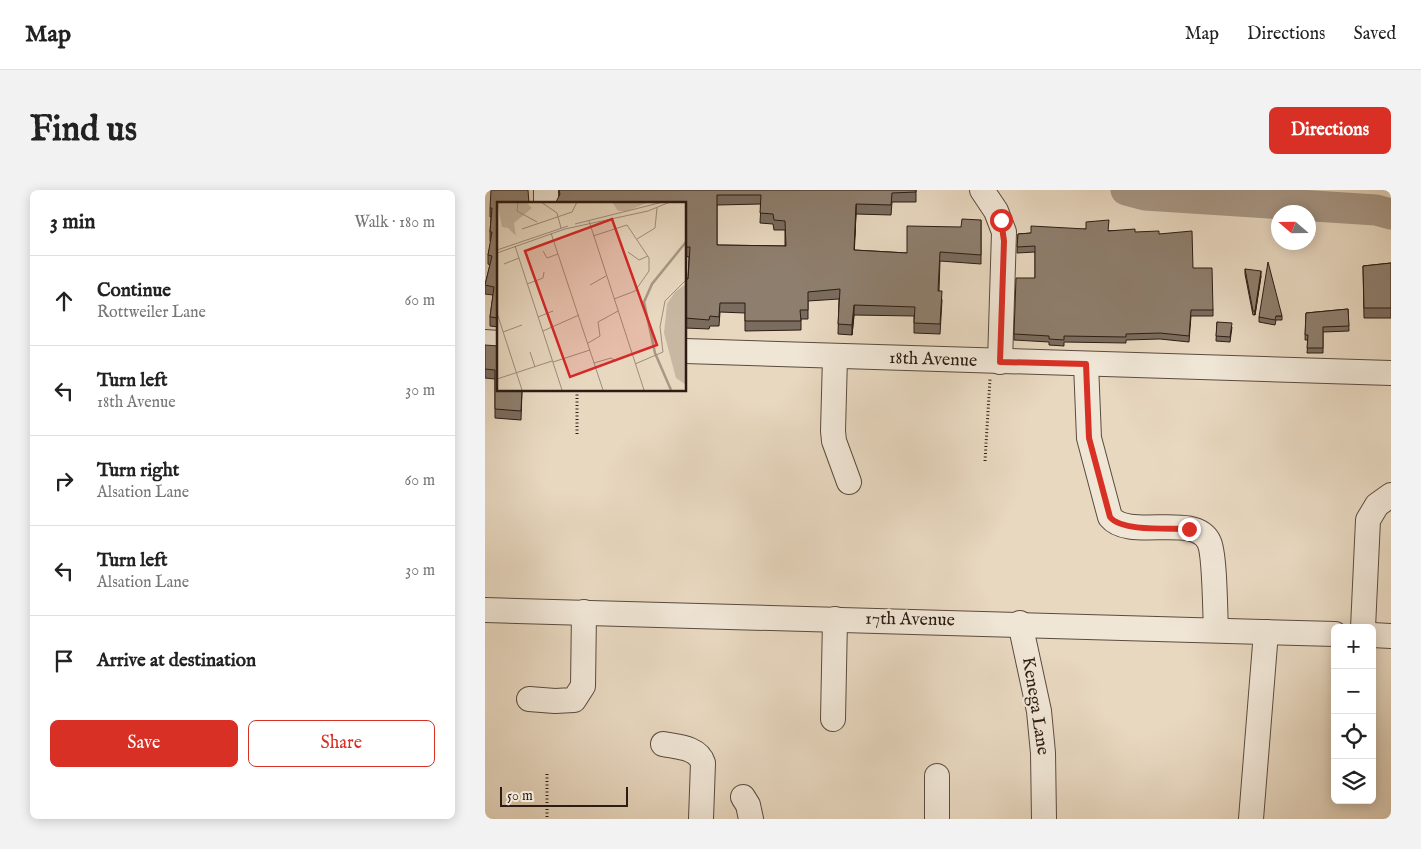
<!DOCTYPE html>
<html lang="en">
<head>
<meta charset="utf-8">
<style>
  body { margin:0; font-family:"IM FELL English",serif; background:#f2f2f2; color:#222 }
  .controls { position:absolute; right:15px; bottom:15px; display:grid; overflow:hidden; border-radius:8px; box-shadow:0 2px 12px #0003 }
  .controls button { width:45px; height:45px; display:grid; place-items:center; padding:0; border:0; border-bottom:1px solid #e0e0e0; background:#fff; color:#222; font:25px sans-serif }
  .compass { position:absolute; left:786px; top:15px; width:45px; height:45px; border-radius:50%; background:#fff; box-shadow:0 2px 12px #0003; rotate:290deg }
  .scale { position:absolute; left:15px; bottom:12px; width:128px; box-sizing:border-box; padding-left:5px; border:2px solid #2c1c14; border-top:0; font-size:14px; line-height:18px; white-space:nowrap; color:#2c1c14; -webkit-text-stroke:4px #f0e6d6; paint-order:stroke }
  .stop { position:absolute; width:15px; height:15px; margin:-11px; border:4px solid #d93025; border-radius:50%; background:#fff }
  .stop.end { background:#d93025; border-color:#fff; box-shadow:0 1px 5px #0008 }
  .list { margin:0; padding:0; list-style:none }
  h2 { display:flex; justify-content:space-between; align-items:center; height:65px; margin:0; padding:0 20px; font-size:21px }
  h2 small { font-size:16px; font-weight:400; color:#767676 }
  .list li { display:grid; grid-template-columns:32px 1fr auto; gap:15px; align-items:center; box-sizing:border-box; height:90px; padding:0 20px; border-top:1px solid #e0e0e0 }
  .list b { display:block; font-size:19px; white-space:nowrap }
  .list p { margin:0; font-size:16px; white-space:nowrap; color:#767676 }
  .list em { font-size:16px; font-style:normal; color:#767676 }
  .actions { display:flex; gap:10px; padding:15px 20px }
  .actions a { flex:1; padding:11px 0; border:1px solid #d93025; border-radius:8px; text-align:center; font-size:18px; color:#d93025 }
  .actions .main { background:#d93025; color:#fff }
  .icon { flex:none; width:28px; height:28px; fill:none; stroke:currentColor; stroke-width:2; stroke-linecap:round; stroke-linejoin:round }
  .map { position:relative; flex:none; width:906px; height:629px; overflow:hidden; border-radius:8px }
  header { display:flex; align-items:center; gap:30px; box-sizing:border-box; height:70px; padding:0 25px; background:#fff; border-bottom:1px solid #e0e0e0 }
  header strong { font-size:24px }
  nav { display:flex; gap:28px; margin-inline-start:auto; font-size:18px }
  .intro { display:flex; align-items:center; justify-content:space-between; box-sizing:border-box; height:120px; padding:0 30px }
  h1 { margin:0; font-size:35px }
  .button { padding:12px 22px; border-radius:8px; background:#d93025; color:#fff; font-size:18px; font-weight:700 }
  main { display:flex; gap:30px; padding:0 30px }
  aside { flex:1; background:#fff; border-radius:8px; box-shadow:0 2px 12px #0003 }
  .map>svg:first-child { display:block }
</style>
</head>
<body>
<header>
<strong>Map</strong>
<nav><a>Map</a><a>Directions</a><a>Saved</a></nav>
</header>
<div class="intro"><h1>Find us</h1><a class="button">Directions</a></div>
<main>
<aside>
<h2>3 min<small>Walk · 180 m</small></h2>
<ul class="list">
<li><svg class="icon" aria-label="ahead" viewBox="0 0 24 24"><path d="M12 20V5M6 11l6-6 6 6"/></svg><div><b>Continue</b><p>Rottweiler Lane</p></div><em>60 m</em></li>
<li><svg class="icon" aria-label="left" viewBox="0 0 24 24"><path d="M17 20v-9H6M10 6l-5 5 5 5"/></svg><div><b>Turn left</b><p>18th Avenue</p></div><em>30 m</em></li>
<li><svg class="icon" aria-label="right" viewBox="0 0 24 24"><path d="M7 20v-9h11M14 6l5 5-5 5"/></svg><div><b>Turn right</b><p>Alsation Lane</p></div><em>60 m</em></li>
<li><svg class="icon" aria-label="left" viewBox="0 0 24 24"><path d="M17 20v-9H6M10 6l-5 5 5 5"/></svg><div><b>Turn left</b><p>Alsation Lane</p></div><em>30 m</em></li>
<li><svg class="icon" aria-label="arrive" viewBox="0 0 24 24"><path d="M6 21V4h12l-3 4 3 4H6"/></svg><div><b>Arrive at destination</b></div></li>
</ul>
<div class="actions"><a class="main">Save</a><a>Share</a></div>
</aside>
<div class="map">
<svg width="906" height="629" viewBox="0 0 906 629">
  <rect width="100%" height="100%" fill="#e8d8c0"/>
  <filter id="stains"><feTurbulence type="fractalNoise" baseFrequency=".004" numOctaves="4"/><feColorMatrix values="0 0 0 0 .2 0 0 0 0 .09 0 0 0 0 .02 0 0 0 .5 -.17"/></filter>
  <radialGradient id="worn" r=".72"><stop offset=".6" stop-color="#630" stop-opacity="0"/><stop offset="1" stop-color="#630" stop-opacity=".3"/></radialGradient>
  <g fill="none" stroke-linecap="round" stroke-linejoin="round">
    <polyline stroke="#a89886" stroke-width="31" points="641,0 660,5 891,20 906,24"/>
    <defs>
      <g id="minor">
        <polyline points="61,0 61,14"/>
        <polyline points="497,0 511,21 519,42 515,172"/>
        <polyline points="0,152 14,153"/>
        <polyline points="200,161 906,183"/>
        <polyline points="350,167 348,241 349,251 364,292"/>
        <path d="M601,174L604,248L625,327C644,351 710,322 724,352C730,364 730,423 731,440"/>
        <polyline points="0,420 850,444"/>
        <polyline points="535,433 554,521 558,563 559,629"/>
        <polyline points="878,438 883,330 892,315 906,305"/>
        <polyline points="887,445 906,446"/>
        <polyline points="44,509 70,511 89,510 98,496 99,422"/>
        <polyline points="348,529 350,429"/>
        <path d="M178,554C192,557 213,557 218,573L216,629"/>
        <polyline points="452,586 452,629"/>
        <polyline points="258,607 263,615 266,629"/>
        <polyline points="766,629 781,442"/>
      </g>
    </defs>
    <use href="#minor" stroke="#5b4b3f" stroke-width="26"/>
    <g stroke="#2c1c14" stroke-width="3" stroke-dasharray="1 2.5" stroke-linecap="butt">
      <polyline points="92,244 92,200"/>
      <polyline points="500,271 505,189"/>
      <polyline points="62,584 62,629"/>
    </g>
    <use href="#minor" stroke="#f0e6d6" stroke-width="24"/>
  </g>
  <g fill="#7a6c5e" stroke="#2c1c14" fill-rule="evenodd">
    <path d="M74,0H431V12H407L406,25L371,24L369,60L422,63L476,37L496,30V74L455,71L454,101L457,110L455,144L429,143V126L369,125L367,145L353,144L354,109L323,111V129H316V140L260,141V123L235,122L234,136H225L224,139L200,138V89H203L204,67L200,66V14L74,6ZM276,14L275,33L288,34L289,40H300V56L232,55V15Z"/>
    <polygon points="14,14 14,137 5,136 5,127 8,105 0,104 0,95 5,75 3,74 3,65 6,51 5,51 5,42 6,27 5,27 5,18"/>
    <polygon points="601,39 674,44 708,78 728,120 728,126 706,126 704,152 675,149 641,150 641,153 579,152 579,156 564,155 564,152 529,150 529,144 550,88 550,62 532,63 533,44"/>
    <polygon points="906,73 906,128 879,128 878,76"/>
    <polygon points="760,79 776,86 770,125 768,125 760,84"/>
    <polygon points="863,119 864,141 838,142 838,163 822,163 823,150 820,150 821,123"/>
    <polygon points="797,126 797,130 791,130 790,135 774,132 774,127"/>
    <polygon points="732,132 747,137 745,152 731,151"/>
    <polygon points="0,155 37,200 36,230 10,228 10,189 0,188"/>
  </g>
  <g fill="#63584c" stroke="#2c1c14">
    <polygon points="371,14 371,24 369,69 369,60"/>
    <polygon points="776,81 776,86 770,125 770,121"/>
    <polygon points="369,115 369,125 367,145 367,135"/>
  </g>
  <g fill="#8e7e6d" stroke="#2c1c14" fill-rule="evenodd">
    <polygon points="6,0 43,0 44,14 14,14 14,128 5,127 9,97 0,95 7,66 3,65 7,42 5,42 7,18 5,18"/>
    <path d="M74,0H431V2L407,3L406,15L371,14L369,60L422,63V36L476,37L477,29L496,30V65L455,62L453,101H457L455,134L429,133L430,117L369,115L367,135L353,134L355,99L323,102V120H315L316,131H260V113H235L234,127L225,126L224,130L200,128V89H203L205,57H200V14H70L75,4ZM232,5H276L275,23L288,24L289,30L300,31L301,56L232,55Z"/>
    <polygon points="624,30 623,41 650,39 650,42 674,41 674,44 707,41 708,78 727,78 728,120 706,120 704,146 675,143 641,144 641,147 579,146 579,150 564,149 564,146 529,144 531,88 550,88 550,56 532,57 533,44 546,43 546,36 601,39 601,32"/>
    <polygon points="783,72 797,126 791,126 790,130 774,127"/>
    <polygon points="906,73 906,118 879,118 878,76"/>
    <polygon points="760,79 776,81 770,121 768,121"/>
    <polygon points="863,119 864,136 838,137 838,158 822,158 823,145 820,145 821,123"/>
    <polygon points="732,132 747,133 745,147 731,146"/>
    <polygon points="0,155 14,156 14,200 37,200 36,221 10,219 10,180 0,179"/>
  </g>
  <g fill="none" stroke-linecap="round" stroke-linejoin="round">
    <path stroke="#d93025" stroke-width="6" d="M516,30L519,51L515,172L601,174L604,248L625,327C637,342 685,338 704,339"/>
  </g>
  <g text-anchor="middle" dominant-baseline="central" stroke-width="4.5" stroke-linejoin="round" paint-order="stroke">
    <g font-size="18" fill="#2c1c14" stroke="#f0e6d6">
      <text transform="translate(448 170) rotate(2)">18th Avenue</text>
      <text transform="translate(425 430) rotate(1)">17th Avenue</text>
      <text transform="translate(550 516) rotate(81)">Kenega Lane</text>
    </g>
  </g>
  <g transform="translate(12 12)">
    <rect width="189" height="189" fill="#e8d8c0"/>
    <path d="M0,0H29L35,6L17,21L19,34L11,26L5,25ZM115,0H152L130,9H121ZM189,82V183L179,176L167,131L170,102L178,90Z" fill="#c8b8a3"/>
    <path fill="none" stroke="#a89886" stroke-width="2.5" d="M174,188L158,151L147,100L155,82L189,40"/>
    <path fill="none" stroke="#9d8d7b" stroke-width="1" d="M21,0L20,9L40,20M44,0L60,11L64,26M92,19L147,188M78,22L166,0M25,27L75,10L80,0M54,31L106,188M96,34L130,23L152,56V69L138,89L117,97M140,37L158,26L160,6M18,44L65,188M0,48L71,24M46,49L50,56L61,52M131,50L142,58L151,54M0,51L68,27L151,9L173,0M7,62L22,56M30,82L46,76L47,70M93,83L109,74M0,111L25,188M41,115L56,109M46,129L82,113M6,130L25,123M91,141L103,134L101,120L121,109M33,150L38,165M56,160L93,148M97,161L114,156L119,159M138,162L166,150L163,125L168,99L189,78M0,177L55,159"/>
    <path fill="#d62828" fill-opacity="0.15" stroke="#d62828" stroke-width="2.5" d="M115,17L160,143L73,175L28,49Z"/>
    <rect width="189" height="189" fill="none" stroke="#2c1c14" stroke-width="2.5"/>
  </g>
  <rect width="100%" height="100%" filter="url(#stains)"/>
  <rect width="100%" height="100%" fill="url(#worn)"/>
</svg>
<div class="controls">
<button>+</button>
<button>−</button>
<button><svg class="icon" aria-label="locate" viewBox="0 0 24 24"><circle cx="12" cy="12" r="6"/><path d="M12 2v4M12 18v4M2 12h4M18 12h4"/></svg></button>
<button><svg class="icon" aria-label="layers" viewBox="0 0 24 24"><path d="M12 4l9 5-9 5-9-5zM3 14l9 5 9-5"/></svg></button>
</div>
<svg class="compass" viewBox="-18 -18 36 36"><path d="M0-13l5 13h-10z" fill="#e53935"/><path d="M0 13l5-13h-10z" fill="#767676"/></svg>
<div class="scale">50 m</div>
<div class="stop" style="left:516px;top:30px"></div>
<div class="stop end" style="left:704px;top:339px"></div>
</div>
</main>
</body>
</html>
